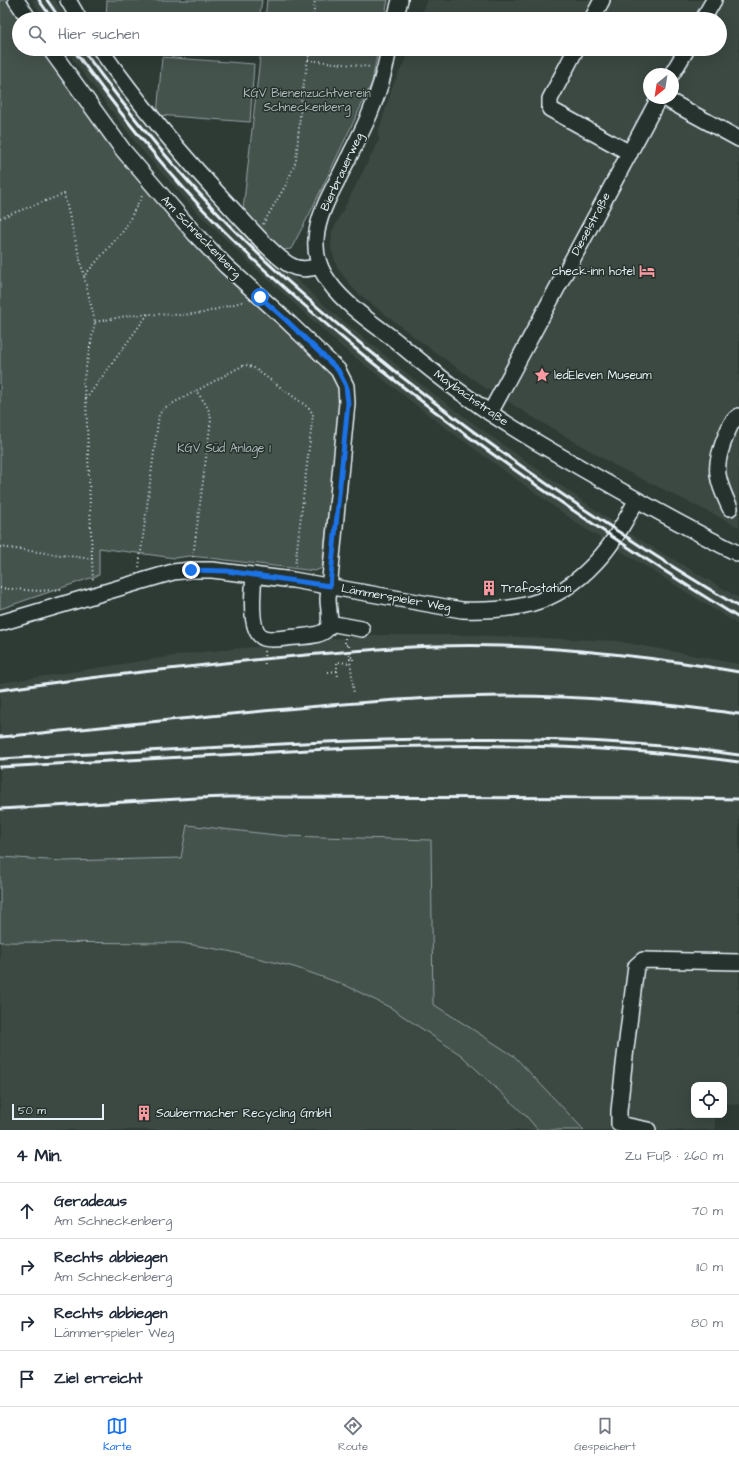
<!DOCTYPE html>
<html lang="de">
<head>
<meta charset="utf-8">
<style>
  body { margin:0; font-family:"Architects Daughter",sans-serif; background:#f6f6f7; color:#1f2937 }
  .controls { position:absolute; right:12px; bottom:12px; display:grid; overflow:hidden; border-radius:8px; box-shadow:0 4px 16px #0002 }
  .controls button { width:36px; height:36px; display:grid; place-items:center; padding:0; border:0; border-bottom:1px solid #e0e1e3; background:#fff; color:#1f2937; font:20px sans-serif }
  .compass { position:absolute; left:643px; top:68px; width:36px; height:36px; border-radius:50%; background:#fff; box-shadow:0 4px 16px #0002; rotate:210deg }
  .scale { position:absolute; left:12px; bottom:10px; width:92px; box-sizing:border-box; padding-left:4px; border:2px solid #e8f1f8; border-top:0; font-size:11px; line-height:14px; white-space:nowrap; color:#e8f1f8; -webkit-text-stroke:3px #26332d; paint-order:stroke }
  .stop { position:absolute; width:12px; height:12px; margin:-9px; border:3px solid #1a73e8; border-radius:50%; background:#fff }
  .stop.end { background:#1a73e8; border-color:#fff; box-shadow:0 1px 4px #0008 }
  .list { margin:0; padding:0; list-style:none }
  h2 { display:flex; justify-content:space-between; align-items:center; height:52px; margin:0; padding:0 16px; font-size:17px }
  h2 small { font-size:13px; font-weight:400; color:#747a83 }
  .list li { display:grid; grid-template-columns:26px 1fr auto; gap:12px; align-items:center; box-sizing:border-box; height:56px; padding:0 16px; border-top:1px solid #e0e1e3 }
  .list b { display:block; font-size:15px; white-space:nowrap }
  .list p { margin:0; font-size:13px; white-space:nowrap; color:#747a83 }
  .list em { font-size:13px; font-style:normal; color:#747a83 }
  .icon { flex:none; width:22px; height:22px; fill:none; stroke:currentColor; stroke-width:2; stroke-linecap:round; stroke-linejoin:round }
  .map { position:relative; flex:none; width:739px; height:1130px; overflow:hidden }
  .search { position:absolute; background:#fff; box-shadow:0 4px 16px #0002; left:12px; right:12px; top:12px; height:44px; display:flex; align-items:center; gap:10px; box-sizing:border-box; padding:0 14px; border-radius:22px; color:#747a83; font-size:15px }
  .sheet { height:276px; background:#fff }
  nav { display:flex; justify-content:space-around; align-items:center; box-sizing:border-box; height:56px; border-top:1px solid #e0e1e3; background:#fff; font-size:11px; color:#747a83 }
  nav a { display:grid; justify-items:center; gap:2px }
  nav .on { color:#1a73e8 }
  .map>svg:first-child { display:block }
</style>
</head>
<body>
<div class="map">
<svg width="739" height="1130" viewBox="0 0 739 1130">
  <rect width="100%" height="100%" fill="#2e3b35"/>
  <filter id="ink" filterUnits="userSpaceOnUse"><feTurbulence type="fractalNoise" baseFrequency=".025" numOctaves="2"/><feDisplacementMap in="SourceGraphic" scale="8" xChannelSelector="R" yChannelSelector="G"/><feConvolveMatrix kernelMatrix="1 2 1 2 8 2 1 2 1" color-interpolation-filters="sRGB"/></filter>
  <g filter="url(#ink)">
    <g fill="#3b4843" fill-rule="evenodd">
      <polygon points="32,0 55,0 67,19 44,19"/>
      <path d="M428,0H739V527L616,466L531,416L484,387L421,342L359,294L352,287L338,269L331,249L332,232L380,138L377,136L393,85L408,54L403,49H720V19H419ZM649,74H673V98H649Z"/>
      <polygon points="65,49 89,49 127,100 196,179 259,245 332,312 415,380 492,437 604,516 637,538 739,598 739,625 581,526 443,426 343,348 255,268 195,210 139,147"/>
      <polygon points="374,635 473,635 617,641 739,664 739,1105 724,1103 724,1085 694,1085 694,1115 715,1115 715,1130 0,1130 0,683 193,653"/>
    </g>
    <g fill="#45524e" stroke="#96a2a3">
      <polygon points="0,0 6,0 20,19 19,19 19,49 42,49 126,162 195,243 233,284 271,317 332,375 340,387 341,398 322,568 315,571 210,558 189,556 175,558 99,548 99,575 0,609"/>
      <polygon points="107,0 262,0 259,19 106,19"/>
      <polygon points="267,0 388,0 384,19 265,19"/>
      <polygon points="143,49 255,49 255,54"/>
      <polygon points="261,49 378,49 372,83 310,213 291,249 283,250 243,210"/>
      <polygon points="162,57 254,64 250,122 157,115"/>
      <polygon points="187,825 285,836 431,840 433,1004 514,1056 584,1130 538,1130 526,1116 461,1055 391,1008 345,985 294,967 228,951 181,943 0,942 0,857 64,861 181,858"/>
    </g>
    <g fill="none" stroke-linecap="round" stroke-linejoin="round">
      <defs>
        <g id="minor">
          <polyline points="16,0 29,19"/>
          <polyline points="68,0 79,19"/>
          <polyline points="395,19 400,0"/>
          <polyline points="592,19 602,0"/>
          <polyline points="703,19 714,0"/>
          <path d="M50,49L123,150L195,234L226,266L286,320L338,370L346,386L347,403L328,599C328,608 332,622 327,629C321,636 306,636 298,637C288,637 274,641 264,638C248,632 253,589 254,575"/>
          <path d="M100,49C141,107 187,161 236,213C250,228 271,253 288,264C299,271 309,269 320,266"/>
          <path d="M389,49C385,71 379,92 370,113C361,135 349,156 339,177C329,196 317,218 316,240C315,255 320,270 329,282C345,305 374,324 396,341C421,362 446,383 473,401C507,426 545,447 581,468C633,498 685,527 739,554"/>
          <polyline points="576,49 550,99 550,109 630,153"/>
          <polyline points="672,74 687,49"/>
          <polyline points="664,98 739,139"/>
          <polyline points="490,413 659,98"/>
          <path d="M730,508C715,476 713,466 727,433C730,426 732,420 739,416"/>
          <path d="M0,623L173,572L191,570H212L293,580L462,610C522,612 563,602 603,554C617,538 626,518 637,500"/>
          <polyline points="329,623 362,629"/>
          <polyline points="648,1130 619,1124 619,1111 624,1065 636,966 643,960 739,962"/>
        </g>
      </defs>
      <use href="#minor" stroke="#e8f1f8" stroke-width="18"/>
      <g stroke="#e8f1f8" stroke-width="2" stroke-dasharray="1 3" stroke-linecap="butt">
        <polyline points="313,19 315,0"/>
        <polyline points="308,60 371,67"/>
        <polyline points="0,218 64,194 84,276"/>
        <polyline points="263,224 287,183 296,161 302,93 310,49"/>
        <polyline points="95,322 126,316 148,314"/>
        <polyline points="86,399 83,382 95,322 84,276 124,230 143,194"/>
        <polyline points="0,547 92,559 93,581"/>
        <path d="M193,557L211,420C210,408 203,400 196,391L242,366L246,365L254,368L309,408L313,414L295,566"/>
        <polyline points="92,559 86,399 148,314 181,315 203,313 245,301"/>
        <polyline points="139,567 159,414 166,407 196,391"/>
        <polyline points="0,588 39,591 62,589"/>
        <polyline points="345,638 345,645 349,645 350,657 353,657 353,660 350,659 354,694"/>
        <polyline points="264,651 265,667"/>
        <polyline points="337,671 338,677"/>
        <polyline points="328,672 337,671 337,662 350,663"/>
      </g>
      <use href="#minor" stroke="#26332d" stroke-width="15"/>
      <g stroke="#e8f1f8" stroke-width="3">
        <polyline points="39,0 52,19"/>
        <polyline points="47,0 60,19"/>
        <path d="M73,49C112,103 153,155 198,204C245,255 298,301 351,345C473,446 605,535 739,618"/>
        <path d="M82,49C127,111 176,171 230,226C271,268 315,306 360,343C448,416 542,483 639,545C672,567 706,587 739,607"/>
        <path d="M0,690C87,677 175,668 263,659C342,652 422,643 502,646C582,649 660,658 739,672"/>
        <path d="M0,737C103,727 205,716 308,707C375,701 442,696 509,696C586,696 663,703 739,714"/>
        <path d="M0,759C82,754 163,750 245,746C410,737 575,732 739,755"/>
        <path d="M0,767C79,763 158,758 238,754C405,744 573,739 739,762"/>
        <polyline points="0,809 197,798 229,797 680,798 739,799"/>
      </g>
    </g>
  </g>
  <g fill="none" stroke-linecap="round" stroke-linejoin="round" filter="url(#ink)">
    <polyline stroke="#1a73e8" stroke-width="5" points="191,570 227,571 330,586 348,403 346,386 338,370 286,320 260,297"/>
  </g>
  <defs>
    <symbol id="hotel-bare" viewBox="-9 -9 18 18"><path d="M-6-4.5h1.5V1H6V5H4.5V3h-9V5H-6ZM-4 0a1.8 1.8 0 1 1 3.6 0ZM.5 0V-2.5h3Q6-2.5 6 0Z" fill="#ff9aa2" stroke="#26332d" stroke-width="2.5" paint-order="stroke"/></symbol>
    <symbol id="sight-bare" viewBox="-9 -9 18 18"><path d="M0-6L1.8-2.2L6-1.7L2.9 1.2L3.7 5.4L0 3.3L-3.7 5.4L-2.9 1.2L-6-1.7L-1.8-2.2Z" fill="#ff9aa2" stroke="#26332d" stroke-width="2.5" paint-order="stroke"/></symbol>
    <symbol id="building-bare" viewBox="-9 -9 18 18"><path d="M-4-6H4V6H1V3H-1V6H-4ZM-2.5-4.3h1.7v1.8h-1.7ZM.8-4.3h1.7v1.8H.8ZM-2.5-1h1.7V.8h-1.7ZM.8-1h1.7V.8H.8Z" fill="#ff9aa2" stroke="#26332d" stroke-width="2.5" paint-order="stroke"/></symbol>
  </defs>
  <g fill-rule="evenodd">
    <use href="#hotel-bare" x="636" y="260" width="22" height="22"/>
    <use href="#sight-bare" x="531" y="364" width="22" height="22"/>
    <use href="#building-bare" x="478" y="577" width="22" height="22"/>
    <use href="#building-bare" x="133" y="1102" width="22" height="22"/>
  </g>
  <g text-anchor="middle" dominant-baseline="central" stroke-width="3" stroke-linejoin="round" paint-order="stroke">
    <g font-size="12" fill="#afb9bc" stroke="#26332d">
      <text x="307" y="93">KGV Bienenzuchtverein<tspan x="307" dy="14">Schneckenberg</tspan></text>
      <text x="224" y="448">KGV Süd Anlage 1</text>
    </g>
    <g font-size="12" fill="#e8f1f8" stroke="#26332d">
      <text transform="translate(342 172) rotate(-65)">Bierbrauerweg</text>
      <text transform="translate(591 224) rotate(-62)">Dieselstraße</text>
      <text transform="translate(201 237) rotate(46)">Am Schneckenberg</text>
      <text transform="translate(471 398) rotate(35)">Maybachstraße</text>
      <text transform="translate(396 598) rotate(10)">Lämmerspieler Weg</text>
    </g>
    <g font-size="12" fill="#e8f1f8" stroke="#26332d" text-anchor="start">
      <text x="635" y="271" text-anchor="end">check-inn hotel</text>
      <text x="554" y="375">ledEleven Museum</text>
      <text x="501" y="588">Trafostation</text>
      <text x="156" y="1113">Saubermacher Recycling GmbH</text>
    </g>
  </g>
</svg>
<div class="controls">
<button><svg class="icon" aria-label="locate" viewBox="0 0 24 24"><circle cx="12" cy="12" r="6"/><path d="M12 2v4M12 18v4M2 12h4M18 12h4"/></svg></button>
</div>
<svg class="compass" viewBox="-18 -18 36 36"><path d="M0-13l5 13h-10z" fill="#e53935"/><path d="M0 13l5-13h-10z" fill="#747a83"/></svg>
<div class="scale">50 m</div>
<div class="stop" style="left:260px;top:297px"></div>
<div class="stop end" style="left:191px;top:570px"></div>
<div class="search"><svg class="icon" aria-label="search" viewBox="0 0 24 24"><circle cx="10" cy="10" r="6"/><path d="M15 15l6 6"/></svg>Hier suchen</div>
</div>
<section class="sheet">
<h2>4 Min.<small>Zu Fuß · 260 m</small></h2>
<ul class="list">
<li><svg class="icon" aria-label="ahead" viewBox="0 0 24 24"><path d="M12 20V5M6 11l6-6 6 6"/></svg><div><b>Geradeaus</b><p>Am Schneckenberg</p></div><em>70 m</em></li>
<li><svg class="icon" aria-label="right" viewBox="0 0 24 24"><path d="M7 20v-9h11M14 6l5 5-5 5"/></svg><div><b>Rechts abbiegen</b><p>Am Schneckenberg</p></div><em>110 m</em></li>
<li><svg class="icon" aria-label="right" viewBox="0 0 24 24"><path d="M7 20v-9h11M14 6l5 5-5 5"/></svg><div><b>Rechts abbiegen</b><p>Lämmerspieler Weg</p></div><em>80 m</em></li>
<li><svg class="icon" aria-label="arrive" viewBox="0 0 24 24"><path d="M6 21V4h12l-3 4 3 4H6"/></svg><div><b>Ziel erreicht</b></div></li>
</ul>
</section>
<nav>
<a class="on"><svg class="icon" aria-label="map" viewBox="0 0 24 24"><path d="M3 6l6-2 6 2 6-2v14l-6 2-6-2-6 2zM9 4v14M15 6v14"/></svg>Karte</a>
<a><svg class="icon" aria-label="directions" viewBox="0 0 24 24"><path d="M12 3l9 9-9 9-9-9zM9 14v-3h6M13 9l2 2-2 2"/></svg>Route</a>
<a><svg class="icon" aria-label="saved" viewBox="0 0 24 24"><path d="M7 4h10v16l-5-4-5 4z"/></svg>Gespeichert</a>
</nav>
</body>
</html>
